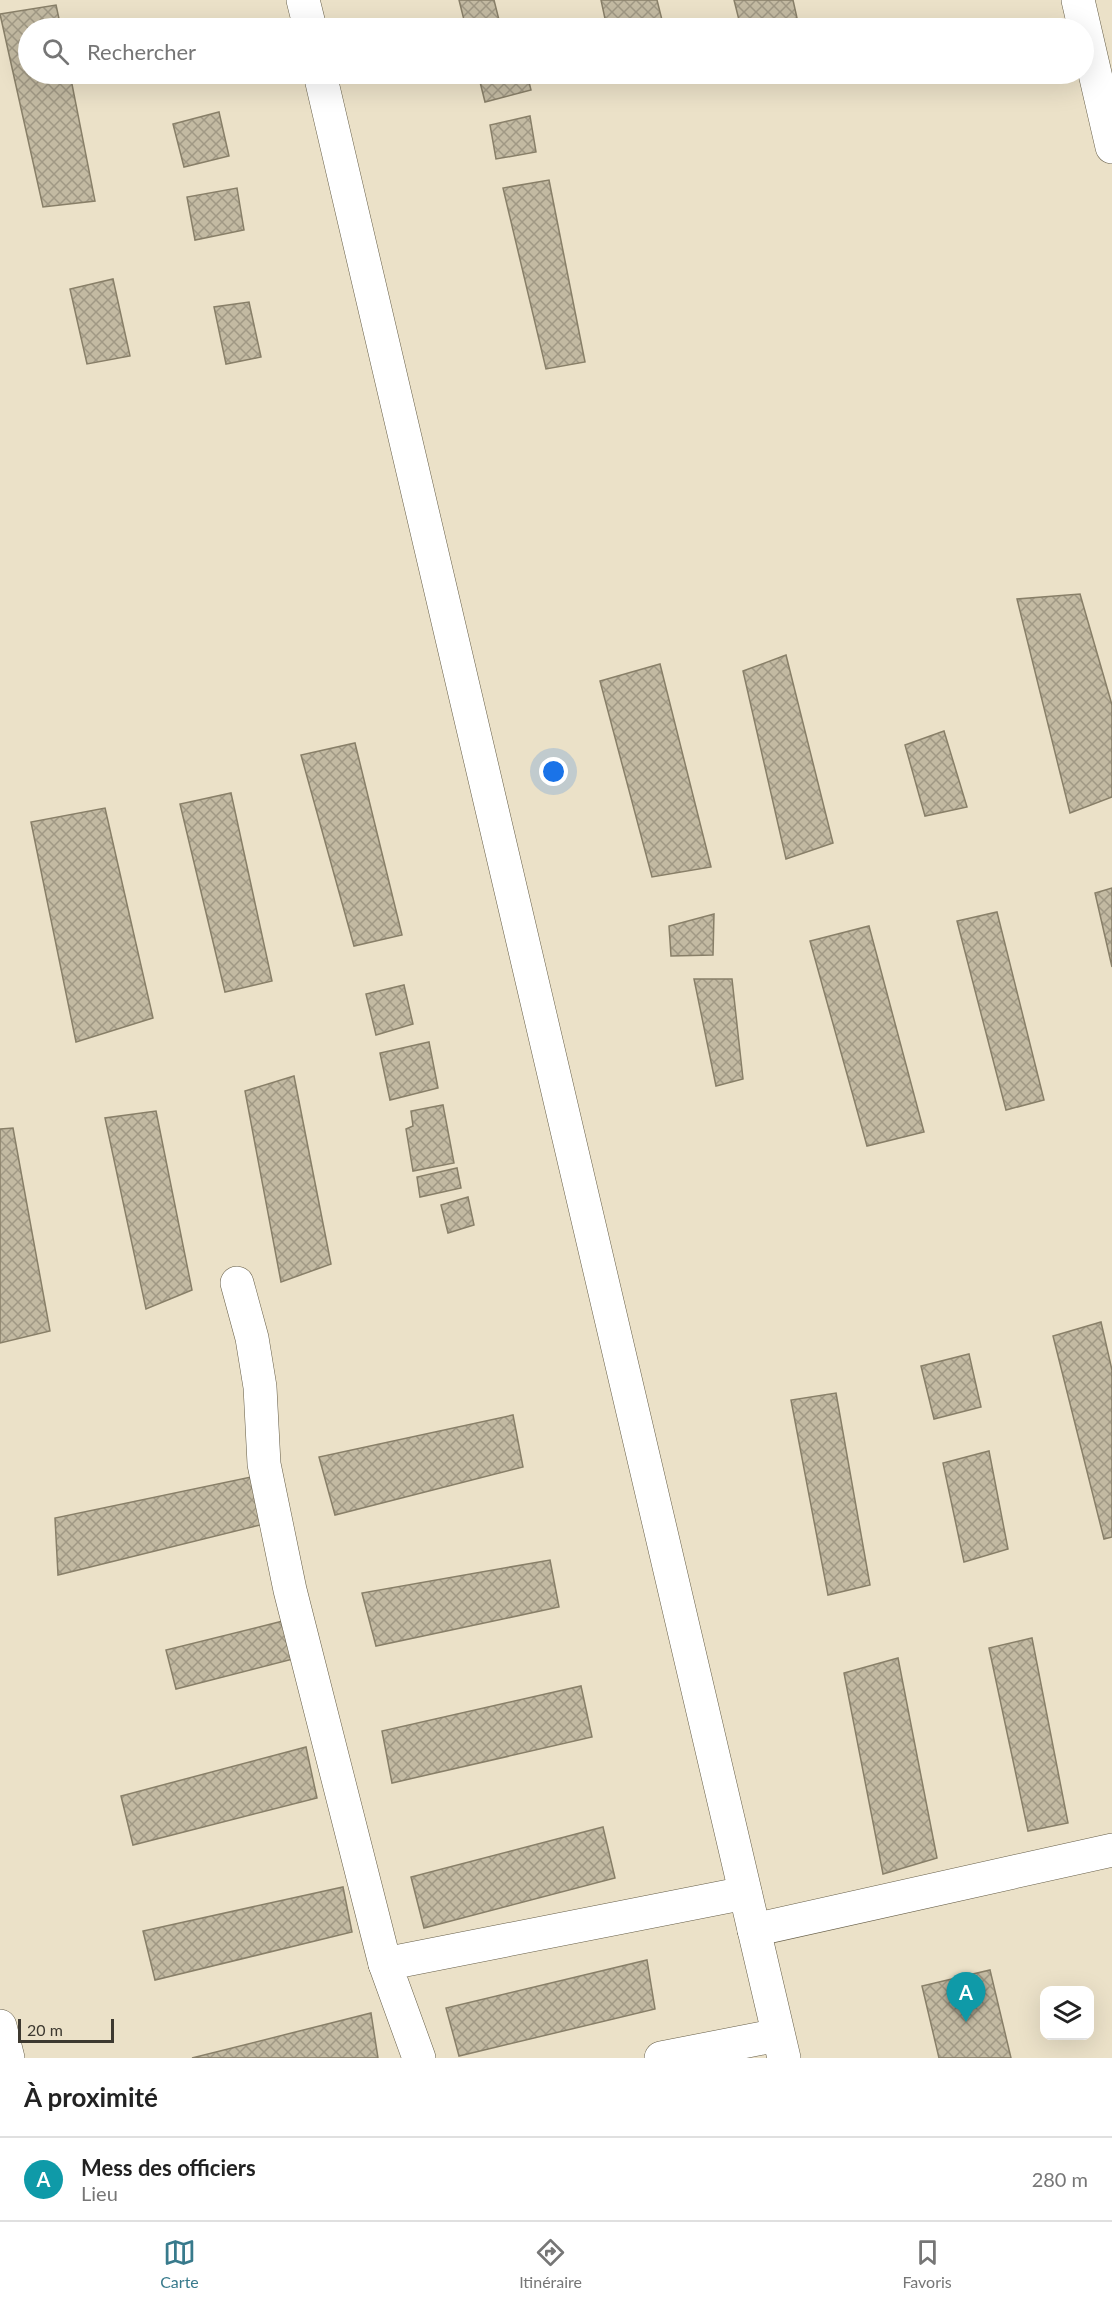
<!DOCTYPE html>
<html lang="fr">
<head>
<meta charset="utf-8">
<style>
  body { margin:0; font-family:Lato,sans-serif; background:#f2f2f2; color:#222 }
  .controls { position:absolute; right:18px; bottom:18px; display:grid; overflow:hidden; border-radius:12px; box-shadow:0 6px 24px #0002 }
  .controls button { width:54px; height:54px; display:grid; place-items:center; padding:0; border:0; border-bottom:2px solid #e0e0e0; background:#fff; color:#222; font:30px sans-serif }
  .scale { position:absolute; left:18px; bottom:15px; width:96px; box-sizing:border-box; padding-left:6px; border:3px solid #3d3930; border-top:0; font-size:16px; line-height:21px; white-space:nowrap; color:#3d3930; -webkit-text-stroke:4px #ebe1c8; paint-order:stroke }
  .you { position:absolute; left:554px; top:772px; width:21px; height:21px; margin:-15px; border:4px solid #fff; border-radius:50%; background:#1a73e8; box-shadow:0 0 0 9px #1a73e833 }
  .badge { display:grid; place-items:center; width:39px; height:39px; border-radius:50%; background:#387a8c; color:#fff; font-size:20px; font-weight:700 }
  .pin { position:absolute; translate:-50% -50px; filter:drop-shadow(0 2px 3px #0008) }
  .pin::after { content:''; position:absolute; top:32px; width:21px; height:18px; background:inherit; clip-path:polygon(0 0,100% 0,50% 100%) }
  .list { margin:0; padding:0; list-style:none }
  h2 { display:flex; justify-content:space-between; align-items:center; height:78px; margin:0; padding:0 24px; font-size:26px }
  h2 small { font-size:20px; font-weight:400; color:#767676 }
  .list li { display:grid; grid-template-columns:39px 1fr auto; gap:18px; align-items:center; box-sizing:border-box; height:84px; padding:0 24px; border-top:2px solid #e0e0e0 }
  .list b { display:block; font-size:22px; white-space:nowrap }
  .list p { margin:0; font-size:20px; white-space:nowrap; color:#767676 }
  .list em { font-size:20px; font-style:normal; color:#767676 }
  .icon { flex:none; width:33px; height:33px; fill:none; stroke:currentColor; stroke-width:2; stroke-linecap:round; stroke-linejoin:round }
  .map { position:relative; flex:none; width:1112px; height:2058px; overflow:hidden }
  .search { position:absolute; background:#fff; box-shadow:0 6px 24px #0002; left:18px; right:18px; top:18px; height:66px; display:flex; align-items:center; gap:15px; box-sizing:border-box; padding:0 21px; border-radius:33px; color:#767676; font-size:22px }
  .sheet { height:162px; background:#fff }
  nav { display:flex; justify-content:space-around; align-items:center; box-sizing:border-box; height:84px; border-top:2px solid #e0e0e0; background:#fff; font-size:16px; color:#767676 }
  nav a { display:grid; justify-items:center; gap:3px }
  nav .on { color:#387a8c }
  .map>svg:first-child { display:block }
</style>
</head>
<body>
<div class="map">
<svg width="1112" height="2058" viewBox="0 0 1112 2058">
  <defs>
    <pattern id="building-cross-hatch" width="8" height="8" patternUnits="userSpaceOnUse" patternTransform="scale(1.5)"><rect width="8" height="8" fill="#c3baa2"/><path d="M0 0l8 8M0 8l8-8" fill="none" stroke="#a09884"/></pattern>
  </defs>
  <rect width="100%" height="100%" fill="#ebe1c8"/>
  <g fill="url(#building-cross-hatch)" stroke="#887f68" stroke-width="1.5">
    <polygon points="459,0 494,0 501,28 466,28"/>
    <polygon points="601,0 657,0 664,28 607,28"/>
    <polygon points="734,0 793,0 797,18 760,28 741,28"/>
    <polygon points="56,5 61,28 28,28 28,74 70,74 95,201 43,207 0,14"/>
    <polygon points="478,74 527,74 531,90 485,102"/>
    <polygon points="219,112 229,156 184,167 173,124"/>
    <polygon points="530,116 536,152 496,159 490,125"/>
    <polygon points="549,180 585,362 546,369 503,188"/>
    <polygon points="237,188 244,230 195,240 187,197"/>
    <polygon points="113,279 130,356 87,364 70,289"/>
    <polygon points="249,302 261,357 226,364 214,307"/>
    <polygon points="1080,594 1112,705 1112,797 1070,813 1017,599"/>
    <polygon points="786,655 833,843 786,859 743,671"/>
    <polygon points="660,664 711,867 652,877 600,681"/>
    <polygon points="944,731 967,807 925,816 905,745"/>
    <polygon points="355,743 402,935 354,946 301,755"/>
    <polygon points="231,793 272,981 225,992 180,804"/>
    <polygon points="105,808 153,1018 76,1042 31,822"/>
    <polygon points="1112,888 1112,967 1095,893"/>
    <polygon points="997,912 1044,1100 1006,1110 957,921"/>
    <polygon points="714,914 713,955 671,956 669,926"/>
    <polygon points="869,926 924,1132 867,1146 810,941"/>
    <polygon points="694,979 732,979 743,1079 716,1086"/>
    <polygon points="404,985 413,1024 376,1035 366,994"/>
    <polygon points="429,1042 438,1088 390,1100 380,1053"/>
    <polygon points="294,1076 331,1264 281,1282 245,1091"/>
    <polygon points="443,1105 454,1163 413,1171 406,1129 413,1126 411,1111"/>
    <polygon points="156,1111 192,1290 146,1309 105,1118"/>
    <polygon points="13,1128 50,1331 0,1343 0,1129"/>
    <polygon points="457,1168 461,1188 420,1197 417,1177"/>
    <polygon points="468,1197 474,1225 448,1233 441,1205"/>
    <polygon points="1101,1322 1112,1370 1112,1537 1104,1539 1053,1336"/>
    <polygon points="969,1354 981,1407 934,1419 921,1366"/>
    <polygon points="836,1393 870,1585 828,1595 791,1400"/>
    <polygon points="513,1415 523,1467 335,1515 319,1457"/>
    <polygon points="989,1451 1008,1549 964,1562 943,1463"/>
    <polygon points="256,1476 272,1522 58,1575 55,1518"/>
    <polygon points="550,1560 559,1607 376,1646 362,1593"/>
    <polygon points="283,1621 293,1659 176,1689 166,1650"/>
    <polygon points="1032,1638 1068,1823 1028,1831 989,1648"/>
    <polygon points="898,1658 937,1858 883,1874 844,1673"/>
    <polygon points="581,1686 592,1737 392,1783 382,1731"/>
    <polygon points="306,1747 317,1798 133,1845 121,1796"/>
    <polygon points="603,1827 615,1878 424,1928 411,1877"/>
    <polygon points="343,1887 352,1932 155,1980 143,1931"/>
    <polygon points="647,1960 655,2009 459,2056 446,2008"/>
    <polygon points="990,1970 1011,2058 939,2058 922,1986"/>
    <polygon points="371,2013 378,2058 192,2058"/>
  </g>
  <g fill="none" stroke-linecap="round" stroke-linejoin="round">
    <defs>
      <g id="minor">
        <polyline points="303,0 310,28"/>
        <polyline points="1078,0 1112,147"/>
        <polyline points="320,74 784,2058"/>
        <polyline points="237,1283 252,1338 260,1387 264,1464 290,1590 385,1964"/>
        <polyline points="754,1930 1112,1850"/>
        <polyline points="0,2026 8,2058"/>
        <polyline points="419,2058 385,1964 745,1893"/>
        <polyline points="661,2058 778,2035"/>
      </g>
    </defs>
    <use href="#minor" stroke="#655d47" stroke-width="34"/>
    <use href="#minor" stroke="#fff" stroke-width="33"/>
  </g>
</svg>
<div class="controls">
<button><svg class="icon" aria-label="layers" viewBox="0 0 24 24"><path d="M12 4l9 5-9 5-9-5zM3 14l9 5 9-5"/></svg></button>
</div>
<div class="scale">20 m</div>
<div class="you"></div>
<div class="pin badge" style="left:966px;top:2022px;background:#0f9aa8">A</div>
<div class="search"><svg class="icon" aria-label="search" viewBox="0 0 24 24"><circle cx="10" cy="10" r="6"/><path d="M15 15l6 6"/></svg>Rechercher</div>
</div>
<section class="sheet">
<h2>À proximité<small></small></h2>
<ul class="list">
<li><span class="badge" style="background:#0f9aa8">A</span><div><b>Mess des officiers</b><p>Lieu</p></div><em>280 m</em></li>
</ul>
</section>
<nav>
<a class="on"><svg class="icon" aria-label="map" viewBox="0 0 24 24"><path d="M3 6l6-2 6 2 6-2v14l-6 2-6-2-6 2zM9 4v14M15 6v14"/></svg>Carte</a>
<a><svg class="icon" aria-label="directions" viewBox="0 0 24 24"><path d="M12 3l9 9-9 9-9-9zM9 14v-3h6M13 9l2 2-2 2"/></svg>Itinéraire</a>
<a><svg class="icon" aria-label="saved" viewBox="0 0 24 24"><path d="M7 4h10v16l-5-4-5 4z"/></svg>Favoris</a>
</nav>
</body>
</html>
